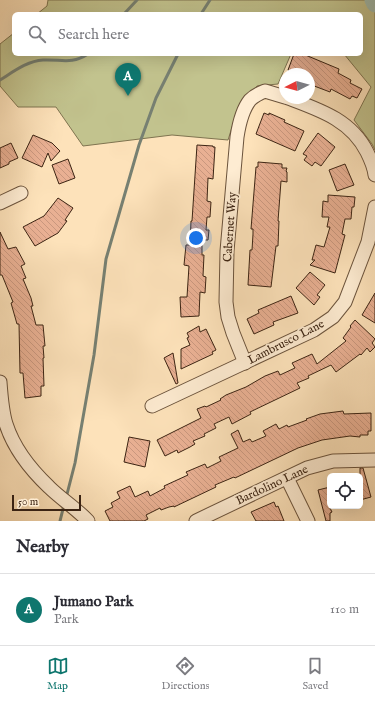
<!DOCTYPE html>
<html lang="en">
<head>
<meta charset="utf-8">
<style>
  body { margin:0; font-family:"IM FELL English",serif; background:#f2f2f3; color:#2b2b33 }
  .controls { position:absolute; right:12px; bottom:12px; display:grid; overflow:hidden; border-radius:6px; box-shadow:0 4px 16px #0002 }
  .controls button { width:36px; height:36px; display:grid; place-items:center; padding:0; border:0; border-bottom:1px solid #e1e1e2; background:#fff; color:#2b2b33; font:20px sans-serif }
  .compass { position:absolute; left:279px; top:68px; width:36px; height:36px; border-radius:50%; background:#fff; box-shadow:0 4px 16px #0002; rotate:264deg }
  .scale { position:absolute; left:12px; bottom:10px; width:69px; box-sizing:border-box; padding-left:4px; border:2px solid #3c2413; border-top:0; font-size:11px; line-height:14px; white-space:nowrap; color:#3c2413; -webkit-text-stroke:3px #feecd2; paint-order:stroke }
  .you { position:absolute; left:196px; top:238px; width:14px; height:14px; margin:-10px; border:3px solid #fff; border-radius:50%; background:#1a73e8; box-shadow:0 0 0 6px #1a73e833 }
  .badge { display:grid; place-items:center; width:26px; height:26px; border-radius:50%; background:#0f766e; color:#fff; font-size:13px; font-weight:700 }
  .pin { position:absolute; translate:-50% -33px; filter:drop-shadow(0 1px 2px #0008) }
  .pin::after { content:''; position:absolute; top:21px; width:14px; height:12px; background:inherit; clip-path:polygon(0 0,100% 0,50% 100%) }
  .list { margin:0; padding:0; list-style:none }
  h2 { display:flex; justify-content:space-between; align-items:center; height:52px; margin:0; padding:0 16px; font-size:17px }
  h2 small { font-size:13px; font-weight:400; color:#7c7c81 }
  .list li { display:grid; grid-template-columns:26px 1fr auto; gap:12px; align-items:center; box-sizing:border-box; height:72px; padding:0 16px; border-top:1px solid #e1e1e2 }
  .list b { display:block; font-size:15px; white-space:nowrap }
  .list p { margin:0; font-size:13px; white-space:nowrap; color:#7c7c81 }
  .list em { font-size:13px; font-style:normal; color:#7c7c81 }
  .icon { flex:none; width:22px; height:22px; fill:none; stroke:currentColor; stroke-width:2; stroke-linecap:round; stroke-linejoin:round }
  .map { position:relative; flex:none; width:375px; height:521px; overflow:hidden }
  .search { position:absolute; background:#fff; box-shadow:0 4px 16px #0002; left:12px; right:12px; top:12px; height:44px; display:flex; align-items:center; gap:10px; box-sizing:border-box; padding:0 14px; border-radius:6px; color:#7c7c81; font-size:15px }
  .sheet { height:124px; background:#fff }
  nav { display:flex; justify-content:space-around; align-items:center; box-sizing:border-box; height:56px; border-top:1px solid #e1e1e2; background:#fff; font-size:11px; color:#7c7c81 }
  nav a { display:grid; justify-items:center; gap:2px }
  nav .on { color:#0f766e }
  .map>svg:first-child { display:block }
</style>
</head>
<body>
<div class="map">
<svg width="375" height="521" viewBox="0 0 375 521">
  <defs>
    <pattern id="building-back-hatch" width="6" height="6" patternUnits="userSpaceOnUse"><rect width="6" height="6" fill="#e9b093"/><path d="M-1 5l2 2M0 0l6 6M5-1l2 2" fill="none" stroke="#c9977e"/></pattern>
  </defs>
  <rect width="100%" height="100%" fill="#fde2ba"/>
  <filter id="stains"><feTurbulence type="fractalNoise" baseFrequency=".005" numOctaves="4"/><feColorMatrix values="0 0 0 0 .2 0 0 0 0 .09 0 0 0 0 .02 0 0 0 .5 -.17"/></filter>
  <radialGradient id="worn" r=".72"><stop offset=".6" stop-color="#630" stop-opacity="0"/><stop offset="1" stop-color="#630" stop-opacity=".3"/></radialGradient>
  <g fill="#c2c38e" stroke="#7f7450">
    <polygon points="48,0 375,0 375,150 372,144 354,120 371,87 344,54 361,54 361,14 37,14 47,6"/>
    <polygon points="14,33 14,54 291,54 278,84 257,86 239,105 228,140 172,135 83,146 56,107 18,107 0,86 0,44"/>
  </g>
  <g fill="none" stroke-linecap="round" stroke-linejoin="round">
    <g stroke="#778072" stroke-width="3">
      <polyline points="124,14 137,0"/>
      <polyline points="201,14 210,0"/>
      <path d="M0,80C13,72 27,61 43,60C61,59 71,65 88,54"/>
      <polyline points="66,498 75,463 94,355 106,259 139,145 156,98 178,54"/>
      <polyline points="60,521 64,505"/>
    </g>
    <polyline stroke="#9fbdb1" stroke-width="17" points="373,0 375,4"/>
  </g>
  <g fill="url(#building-back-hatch)" stroke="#3c2413">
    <polygon points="294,54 303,54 339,69 338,73 351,80 350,83 362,89 357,98 352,96 350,99 331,89 330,92 309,84 309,74 297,74 288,70"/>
    <polygon points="264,113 269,115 269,113 285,120 284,122 304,131 295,151 256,134"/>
    <polygon points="318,133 335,147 321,166 315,162 312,166 304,160 307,156 303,154"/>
    <polygon points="33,135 52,143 60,151 51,161 48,153 42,167 22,158"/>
    <polygon points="11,143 18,158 9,162 9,164 0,168 0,148"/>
    <polygon points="197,145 213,146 213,147 215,147 213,179 208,178 207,201 211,202 210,217 207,217 206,230 209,230 208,240 202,240 202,255 204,255 203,276 206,277 205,293 200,292 199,316 181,317 180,297 187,297 189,266 184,265 186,245 190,245 191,221 192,221"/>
    <polygon points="68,159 75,178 59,184 52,165"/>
    <polygon points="258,162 282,164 282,168 287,168 286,171 287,172 287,182 281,181 278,221 279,221 278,246 276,246 271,287 248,285 250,250 252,250 253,234 253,229 251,229 256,167 258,167"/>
    <polygon points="345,164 354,185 337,191 329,170"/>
    <polygon points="328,195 355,197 354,207 352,207 351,219 345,219 342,234 345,235 335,273 310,265 315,260 312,260 316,245 324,247 330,227 327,227 329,217 322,217 323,201 328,202"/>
    <polygon points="58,198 73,208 65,220 67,221 58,233 35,246 23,227 44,216"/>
    <polygon points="0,232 8,249 16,247 25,264 21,266 26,278 23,279 31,298 33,306 31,306 36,325 43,325 45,346 43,346 44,358 43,358 44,386 41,386 41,396 25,398 23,373 20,373 19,324 17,324 11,303 13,302 2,275 0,275"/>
    <polygon points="310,272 325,285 317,295 320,297 314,305 296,288"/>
    <polygon points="375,293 375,323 362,315"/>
    <polygon points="291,296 298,313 273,322 274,325 254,334 247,319 259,313 258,310"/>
    <polygon points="355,320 375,339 372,343 375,347 370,352 367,348 361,355 360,354 336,372 331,365 308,376 309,378 297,383 300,388 250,412 251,414 232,424 229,417 214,424 216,428 204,434 205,436 193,441 195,444 190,447 178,453 177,450 165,456 157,440 201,418 197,409 205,406 206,407 221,400 220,399 226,395 246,387 265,376 278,371 280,375 295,368 292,363 312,354 317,364 346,341 343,338 351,327 350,326"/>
    <polygon points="199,326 200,332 206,329 216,350 212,352 213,354 181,369 181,349 190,345 187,338 189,337 187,333"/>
    <polygon points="173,353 178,383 176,384 164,358"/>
    <polygon points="343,411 344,414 371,413 371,431 368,431 368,435 360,435 360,437 350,436 322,440 298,448 235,478 234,477 215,485 216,487 174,507 174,506 169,507 161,510 160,508 146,515 148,519 144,521 110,521 105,511 113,507 111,503 120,498 117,492 130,486 135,497 148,491 150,496 165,488 164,486 188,475 186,472 205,464 207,468 221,461 219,457 238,448 231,434 238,430 243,442 250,439 252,442 266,436 263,431 276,424 279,429 287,425 288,427 307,420 306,419 320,414"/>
    <polygon points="129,437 150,441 145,467 124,462"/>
    <polygon points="360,468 363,468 371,497 360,500"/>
    <polygon points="330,487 330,508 332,512 330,513 330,521 326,521 318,490"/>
    <polygon points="274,502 276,507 278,506 284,521 256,521 251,512"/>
  </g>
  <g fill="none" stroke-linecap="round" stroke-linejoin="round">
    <defs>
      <g id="minor">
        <path d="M288,98C320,110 351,120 367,152C371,160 374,166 375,175"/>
        <polyline points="0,203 21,193"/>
        <path d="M245,363L233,333L228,317L226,302L227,251L237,137C239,124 242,110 250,100C254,96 260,93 265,91L285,97"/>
        <path d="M0,382C1,396 2,411 6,424C14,449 30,469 49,487C61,499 76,508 88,521"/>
        <polyline points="152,406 314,330 333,317 345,302 368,242 375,207"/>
        <polyline points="287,478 308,521"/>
        <polyline points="196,521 307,468 333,461 375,460"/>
      </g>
    </defs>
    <use href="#minor" stroke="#6c543d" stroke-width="15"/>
    <use href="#minor" stroke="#feecd2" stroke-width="13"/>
  </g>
  <g text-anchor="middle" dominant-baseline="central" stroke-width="3.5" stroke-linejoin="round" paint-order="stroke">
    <g font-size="12" fill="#3c2413" stroke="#feecd2">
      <text transform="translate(230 227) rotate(-86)">Cabernet Way</text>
      <text transform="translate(286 342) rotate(-27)">Lambrusco Lane</text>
      <text transform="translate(272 485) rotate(-25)">Bardolino Lane</text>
    </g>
  </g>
  <rect width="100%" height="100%" filter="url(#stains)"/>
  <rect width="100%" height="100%" fill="url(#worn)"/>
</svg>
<div class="controls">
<button><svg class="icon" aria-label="locate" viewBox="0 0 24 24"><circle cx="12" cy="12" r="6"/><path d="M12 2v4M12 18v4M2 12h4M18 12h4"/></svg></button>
</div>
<svg class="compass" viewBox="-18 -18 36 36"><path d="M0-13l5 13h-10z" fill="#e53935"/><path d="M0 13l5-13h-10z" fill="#7c7c81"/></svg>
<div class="scale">50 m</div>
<div class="you"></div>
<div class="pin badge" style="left:128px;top:96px">A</div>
<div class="search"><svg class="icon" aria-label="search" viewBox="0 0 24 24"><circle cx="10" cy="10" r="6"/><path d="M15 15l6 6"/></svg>Search here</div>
</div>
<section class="sheet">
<h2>Nearby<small></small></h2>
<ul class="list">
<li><span class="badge">A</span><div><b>Jumano Park</b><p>Park</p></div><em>110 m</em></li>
</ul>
</section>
<nav>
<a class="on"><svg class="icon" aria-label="map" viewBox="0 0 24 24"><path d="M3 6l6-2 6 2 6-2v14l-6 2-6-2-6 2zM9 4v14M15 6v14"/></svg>Map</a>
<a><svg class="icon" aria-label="directions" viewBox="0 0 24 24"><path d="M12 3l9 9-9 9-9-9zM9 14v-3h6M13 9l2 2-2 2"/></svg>Directions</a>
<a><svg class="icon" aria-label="saved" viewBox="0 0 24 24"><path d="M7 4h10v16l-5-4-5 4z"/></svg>Saved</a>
</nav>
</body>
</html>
